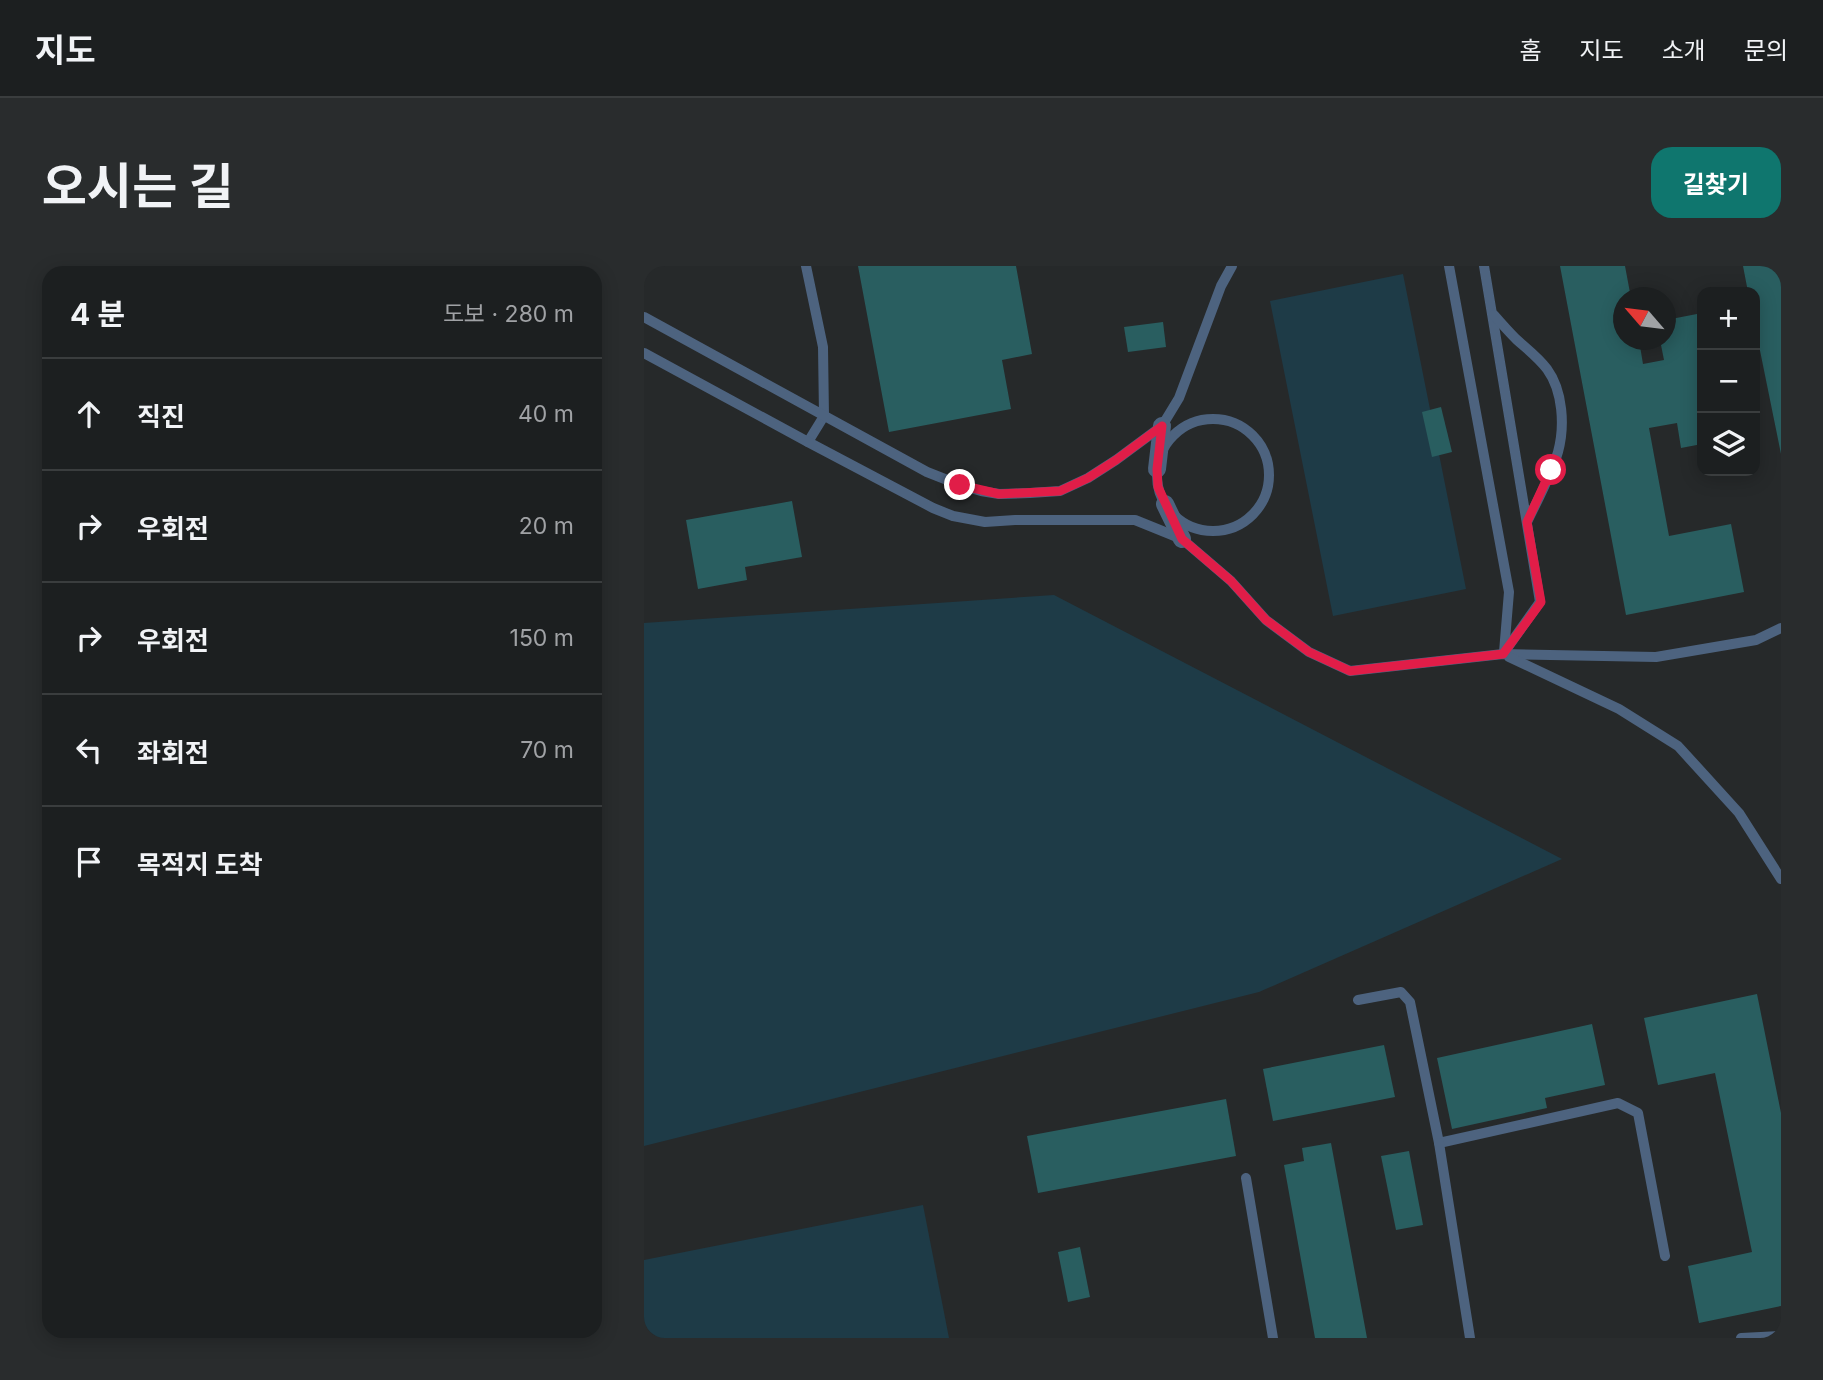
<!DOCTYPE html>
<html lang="ko">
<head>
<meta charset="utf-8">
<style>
  body { margin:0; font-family:Inter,"Noto Sans KR",sans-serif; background:#292c2d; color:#f1f3f6 }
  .controls { position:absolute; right:21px; top:21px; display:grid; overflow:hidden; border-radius:14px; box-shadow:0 4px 18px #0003 }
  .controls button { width:63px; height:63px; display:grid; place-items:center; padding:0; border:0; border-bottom:2px solid #3a3d3e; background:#1c1f20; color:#f1f3f6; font:35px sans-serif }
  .compass { position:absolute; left:969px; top:21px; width:63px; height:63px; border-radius:50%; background:#1c1f20; box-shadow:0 4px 18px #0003; rotate:298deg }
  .stop { position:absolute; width:21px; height:21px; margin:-16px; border:5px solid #e11d48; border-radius:50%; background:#fff }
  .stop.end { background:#e11d48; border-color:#fff; box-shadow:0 2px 7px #0008 }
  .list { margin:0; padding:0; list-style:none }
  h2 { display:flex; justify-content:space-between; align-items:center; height:91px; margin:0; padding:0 28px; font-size:30px }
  h2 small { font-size:23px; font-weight:400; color:#a0a2a5 }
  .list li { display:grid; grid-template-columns:46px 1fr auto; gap:21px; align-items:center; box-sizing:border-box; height:112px; padding:0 28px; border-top:2px solid #3a3d3e }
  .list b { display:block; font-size:26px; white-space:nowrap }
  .list em { font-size:23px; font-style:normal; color:#a0a2a5 }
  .icon { flex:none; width:38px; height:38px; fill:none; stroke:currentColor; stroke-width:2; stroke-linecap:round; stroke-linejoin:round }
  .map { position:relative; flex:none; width:1137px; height:1072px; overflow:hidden; border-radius:21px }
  header { display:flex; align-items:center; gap:42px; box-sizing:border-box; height:98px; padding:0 35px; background:#1c1f20; border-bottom:2px solid #3a3d3e }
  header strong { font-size:33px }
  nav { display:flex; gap:38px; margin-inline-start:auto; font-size:24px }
  .intro { display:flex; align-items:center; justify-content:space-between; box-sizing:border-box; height:168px; padding:0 42px }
  h1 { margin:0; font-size:49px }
  .button { padding:18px 32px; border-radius:21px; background:#0f766e; color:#fff; font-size:24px; font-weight:700 }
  main { display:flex; gap:42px; padding:0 42px }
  aside { flex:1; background:#1c1f20; border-radius:21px; box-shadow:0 4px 18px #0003 }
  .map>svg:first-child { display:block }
</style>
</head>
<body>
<header>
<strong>지도</strong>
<nav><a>홈</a><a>지도</a><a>소개</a><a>문의</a></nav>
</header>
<div class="intro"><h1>오시는 길</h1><a class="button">길찾기</a></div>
<main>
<aside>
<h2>4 분<small>도보 · 280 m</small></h2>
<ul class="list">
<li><svg class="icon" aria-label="ahead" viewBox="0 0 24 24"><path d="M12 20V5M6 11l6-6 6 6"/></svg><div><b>직진</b></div><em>40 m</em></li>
<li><svg class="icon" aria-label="right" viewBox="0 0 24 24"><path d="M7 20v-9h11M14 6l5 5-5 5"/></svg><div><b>우회전</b></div><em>20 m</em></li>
<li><svg class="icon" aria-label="right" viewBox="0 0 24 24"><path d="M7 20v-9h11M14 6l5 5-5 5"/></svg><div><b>우회전</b></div><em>150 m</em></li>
<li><svg class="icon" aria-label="left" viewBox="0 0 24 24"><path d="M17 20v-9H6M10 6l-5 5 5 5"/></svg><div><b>좌회전</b></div><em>70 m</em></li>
<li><svg class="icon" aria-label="arrive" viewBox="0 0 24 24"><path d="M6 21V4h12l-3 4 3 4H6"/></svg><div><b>목적지 도착</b></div></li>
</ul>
</aside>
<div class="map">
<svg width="1137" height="1072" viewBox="0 0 1137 1072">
  <rect width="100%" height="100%" fill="#26292a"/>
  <g fill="#1e3b47">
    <polygon points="759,8 822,323 689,350 626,35"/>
    <polygon points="410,329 918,593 615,726 0,880 0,357"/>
    <polygon points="279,939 305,1072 0,1072 0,994"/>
  </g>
  <g fill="#295e60">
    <polygon points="214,0 372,0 388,88 358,94 367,143 245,166"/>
    <polygon points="916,0 981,0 987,32 980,32 980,74 995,74 999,98 1020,94 1016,74 1022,74 1022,54 1058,47 1058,178 1037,182 1033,157 1005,162 1025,270 1087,258 1100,326 982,349"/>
    <polygon points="1099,0 1137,0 1137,188 1111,60 1111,26 1104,26"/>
    <polygon points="519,56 522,81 484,86 480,61"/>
    <polygon points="797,141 808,186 788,191 778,146"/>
    <polygon points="148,235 158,291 101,301 103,314 54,323 42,254"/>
    <polygon points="1113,728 1137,847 1137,1040 1055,1057 1044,1000 1108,986 1071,807 1014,819 1000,752"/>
    <polygon points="948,758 961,819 901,832 903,842 808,863 793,792"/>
    <polygon points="740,779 751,831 629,855 619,803"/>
    <polygon points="582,833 592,890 394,927 383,870"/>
    <polygon points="687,877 723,1072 671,1072 640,899 660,895 658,882"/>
    <polygon points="765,885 779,959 752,964 737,890"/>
    <polygon points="436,981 446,1031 424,1036 414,986"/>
  </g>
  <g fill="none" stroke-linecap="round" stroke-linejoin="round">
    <g stroke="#4d637f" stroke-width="10">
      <polyline points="162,0 179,81 180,150 164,176"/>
      <polyline points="805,0 865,326 860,386"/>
      <polyline points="840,0 896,336 859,388"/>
      <path d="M850,49C857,57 864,65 872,73C883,83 894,91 903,103C919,125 921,160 914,186C907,210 894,233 883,256"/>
      <polyline points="0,51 283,206 316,219 337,225 355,228 386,227 416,225 444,212 472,194 518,160 535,132 577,20 588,0"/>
      <polyline points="0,87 164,176 289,242 309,250 341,256 371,254 491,254 538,273 587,315 622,354 665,386 706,405 859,388 1012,391 1112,374 1137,362"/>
      <circle cx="569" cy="209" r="56"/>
      <polyline points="865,391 975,443 1034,480 1095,547 1137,613"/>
      <polyline points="714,734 757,726 766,736 795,877 974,837 994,847 1021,990"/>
      <polyline points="795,877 826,1072"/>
      <polyline points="602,912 629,1072"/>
      <polyline points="1097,1072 1137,1070"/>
    </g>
    <g stroke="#4d637f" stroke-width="18">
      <polyline points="513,203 518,160"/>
      <polyline points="521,238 538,273"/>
    </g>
  </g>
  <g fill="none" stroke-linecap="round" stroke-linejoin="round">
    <polyline stroke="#e11d48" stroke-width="9" points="316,219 355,228 416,225 444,212 472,194 518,160 513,203 514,221 538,273 587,315 622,354 665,386 706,405 859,388 897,336 883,256 907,204"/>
  </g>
</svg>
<div class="controls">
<button>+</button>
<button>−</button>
<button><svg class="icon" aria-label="layers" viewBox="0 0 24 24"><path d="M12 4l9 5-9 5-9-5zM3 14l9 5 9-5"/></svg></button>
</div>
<svg class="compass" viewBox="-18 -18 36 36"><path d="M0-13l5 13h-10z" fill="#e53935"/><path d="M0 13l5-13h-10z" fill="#a0a2a5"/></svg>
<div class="stop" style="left:907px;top:204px"></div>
<div class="stop end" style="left:316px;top:219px"></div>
</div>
</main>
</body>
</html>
